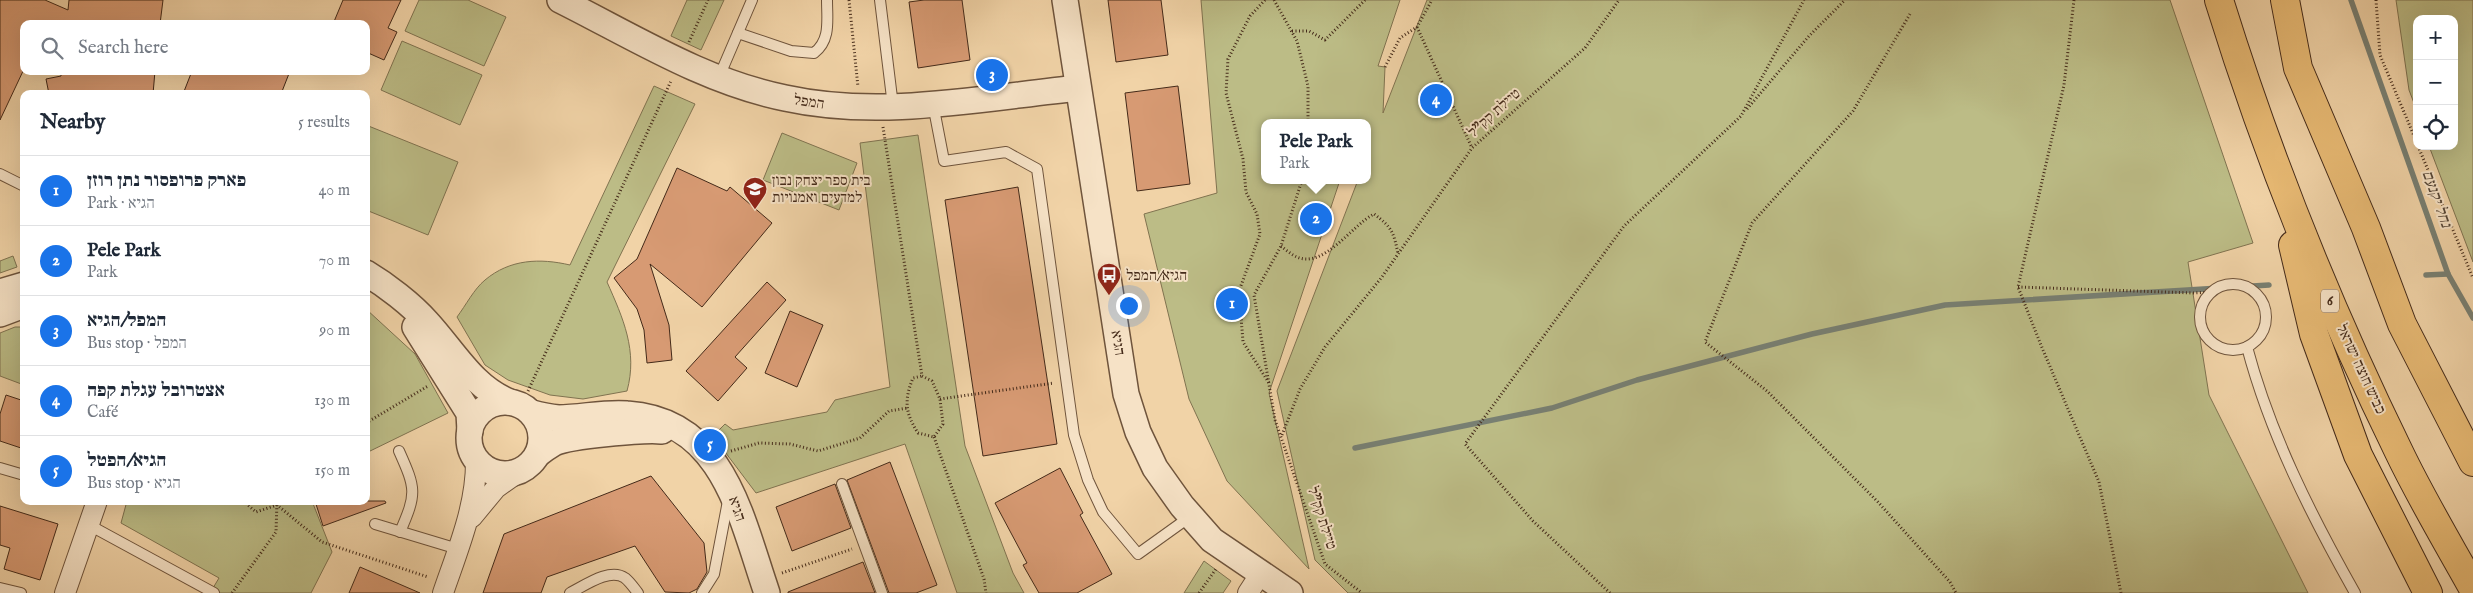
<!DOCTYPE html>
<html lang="en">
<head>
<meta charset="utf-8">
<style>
  body { margin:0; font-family:"IM FELL English","Frank Ruhl Libre",serif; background:#f6f6f7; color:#1f2937 }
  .controls { position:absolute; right:15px; top:15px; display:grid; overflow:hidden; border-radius:10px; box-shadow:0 5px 20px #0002 }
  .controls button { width:45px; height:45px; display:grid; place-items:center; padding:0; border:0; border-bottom:1px solid #e0e1e3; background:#fff; color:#1f2937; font:25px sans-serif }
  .you { position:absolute; left:1128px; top:305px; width:18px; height:18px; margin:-12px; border:4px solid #fff; border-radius:50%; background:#1a73e8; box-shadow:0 0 0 8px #1a73e833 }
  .badge { display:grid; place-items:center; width:32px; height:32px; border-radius:50%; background:#1a73e8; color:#fff; font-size:16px; font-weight:700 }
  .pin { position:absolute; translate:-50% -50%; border:2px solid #fff; box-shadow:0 1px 5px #0006 }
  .popup { position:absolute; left:1261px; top:119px; width:110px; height:65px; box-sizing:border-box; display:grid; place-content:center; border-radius:10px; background:#fff; filter:drop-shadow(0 1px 4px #0005); font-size:16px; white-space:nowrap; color:#747a83 }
  .popup b { font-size:19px; color:#1f2937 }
  .popup::after { content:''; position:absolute; left:50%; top:100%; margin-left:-10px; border:10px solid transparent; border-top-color:#fff }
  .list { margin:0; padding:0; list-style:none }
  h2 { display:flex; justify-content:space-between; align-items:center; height:65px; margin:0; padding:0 20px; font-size:21px }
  h2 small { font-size:16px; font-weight:400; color:#747a83 }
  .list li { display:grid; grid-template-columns:32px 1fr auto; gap:15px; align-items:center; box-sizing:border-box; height:70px; padding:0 20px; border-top:1px solid #e0e1e3 }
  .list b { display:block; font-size:19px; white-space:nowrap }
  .list p { margin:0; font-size:16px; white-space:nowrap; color:#747a83 }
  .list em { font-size:16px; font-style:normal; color:#747a83 }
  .icon { flex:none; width:28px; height:28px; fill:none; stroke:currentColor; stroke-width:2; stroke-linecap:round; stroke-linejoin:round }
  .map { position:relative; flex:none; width:2473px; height:593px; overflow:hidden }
  .search { position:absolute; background:#fff; box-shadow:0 5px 20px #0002; left:20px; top:20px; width:350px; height:55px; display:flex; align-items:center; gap:12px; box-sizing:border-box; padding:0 18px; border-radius:10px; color:#747a83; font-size:19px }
  .panel { position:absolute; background:#fff; box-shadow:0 5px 20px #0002; left:20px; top:90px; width:350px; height:415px; border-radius:10px }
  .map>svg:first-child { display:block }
</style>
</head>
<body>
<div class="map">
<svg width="2473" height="593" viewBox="0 0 2473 593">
  <rect width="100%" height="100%" fill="#f1d3a7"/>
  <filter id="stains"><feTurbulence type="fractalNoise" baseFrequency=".004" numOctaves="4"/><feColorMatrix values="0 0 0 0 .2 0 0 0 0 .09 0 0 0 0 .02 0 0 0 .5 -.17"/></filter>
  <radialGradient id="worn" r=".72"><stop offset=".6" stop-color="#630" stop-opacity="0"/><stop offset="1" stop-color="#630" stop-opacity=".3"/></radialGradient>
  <g fill="#bcbc86" stroke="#807350">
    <polygon points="419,0 468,0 506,17 484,66 405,31"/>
    <polygon points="687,0 724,0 701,50 671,36"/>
    <polygon points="1201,0 1400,0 1378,66 1385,67 1383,113 1427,0 2170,0 2253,243 2188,262 2209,395 2308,593 1348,593 1315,560 1277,391 1358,180 1367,180 1367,123 1265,123 1265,180 1340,180 1269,393 1309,569 1227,481 1189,399 1144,214 1217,193"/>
    <polygon points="2396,0 2473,0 2473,262 2429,146 2454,146 2454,19 2417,19 2417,111 2409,90"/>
    <polygon points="402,41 482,75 460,125 381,90"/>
    <path d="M654,86L695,104L607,282C623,318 638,351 627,391L583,399L550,395L508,380L485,365L457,317C466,305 474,289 485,280C510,259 540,258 570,265Z"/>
    <polygon points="366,125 458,162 428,235 366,210"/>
    <polygon points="782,133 857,163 839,210 763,180"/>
    <polygon points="918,135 965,446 1013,573 1024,593 957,593 905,444 756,493 713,436 725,424 733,430 827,412 835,400 890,387 860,143"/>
    <polygon points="13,256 17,267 0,273 0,261"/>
    <polygon points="366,309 415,354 448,413 366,453"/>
    <polygon points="15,327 24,327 24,385 0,376 0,333"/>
    <polygon points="127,501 312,501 332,552 311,593 210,593 219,578 121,523"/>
    <polygon points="1204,561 1231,581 1223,593 1184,593"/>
  </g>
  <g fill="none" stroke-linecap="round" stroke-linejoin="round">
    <g stroke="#787f72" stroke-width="5.5">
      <polyline points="2351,0 2448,274 2473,318"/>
      <polyline points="2426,275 2448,274"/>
      <polyline points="1355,448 1552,408 1637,380 1812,334 1945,305 2269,285"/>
    </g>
  </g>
  <g fill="#d79a73" stroke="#442a19">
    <polygon points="0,0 45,0 68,10 69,0 163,0 160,24 24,24 24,69 0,120"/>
    <polygon points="343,0 401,0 388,28 397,32 384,60 366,52 366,24 333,24"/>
    <polygon points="924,0 962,0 970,60 918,68 909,2"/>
    <polygon points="1108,0 1161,0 1168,55 1116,62"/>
    <polygon points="61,71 155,71 153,94 49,94 46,79 61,76"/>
    <polygon points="192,71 290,71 281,94 183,94"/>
    <polygon points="1178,86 1190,184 1137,191 1125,93"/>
    <polygon points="677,168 727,191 730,187 772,223 702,307 650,264 669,325 672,360 647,363 644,330 637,309 614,278 637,259"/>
    <polygon points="1018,187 1057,444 983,456 945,200"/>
    <polygon points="767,282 786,300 735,357 747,368 718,401 686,371"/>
    <polygon points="790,311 823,325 797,387 765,373"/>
    <polygon points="6,395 24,401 24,449 0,441 0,414"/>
    <polygon points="890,462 937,585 916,593 889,593 847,480"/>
    <polygon points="1060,468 1083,513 1080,515 1112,574 1077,593 1039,593 1023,565 1027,563 995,503"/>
    <polygon points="651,476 704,543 707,572 697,589 689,593 665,592 635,546 547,577 541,593 483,593 504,534"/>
    <polygon points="835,484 851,528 792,551 776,507"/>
    <polygon points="315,501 385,501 386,503 323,526"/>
    <polygon points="0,506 58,524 40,580 4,569 10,548 0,545"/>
    <polygon points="863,562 875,593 788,593 788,592"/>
    <polygon points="360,567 420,593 349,593"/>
  </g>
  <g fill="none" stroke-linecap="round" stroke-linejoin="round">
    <defs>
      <g id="service">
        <polyline points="880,0 893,106"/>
        <path d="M738,33L791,51L814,53C831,40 827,20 827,0"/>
        <polyline points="719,77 752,0"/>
        <polyline points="933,104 944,161 1006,152 1037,169 1074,435 1088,480 1103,512 1138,554 1191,516"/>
        <polyline points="0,174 24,186"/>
        <circle cx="2233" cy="317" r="33"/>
        <path d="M2247,347C2270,434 2311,515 2355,593"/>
        <path d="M399,451C416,489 417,493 400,532"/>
        <polyline points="0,468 24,475"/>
        <polyline points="842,484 882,593"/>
        <polyline points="375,524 458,549"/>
        <polyline points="89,525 214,593"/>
        <polyline points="0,588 21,593"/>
        <path d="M570,593C584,586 610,567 625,578C630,582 634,588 638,593"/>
        <polyline points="702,593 714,574 728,501"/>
      </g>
      <g id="minor">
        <polyline points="472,517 496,488 520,471"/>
        <polyline points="65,593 97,501"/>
        <path d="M443,593C458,549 477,505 476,458"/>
        <polyline points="1248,593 1261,573"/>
      </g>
      <g id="tertiary">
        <path d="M560,0C632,36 705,82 785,98C880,119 982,98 1078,88"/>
        <polyline points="1065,0 1126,394 1138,432 1155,468 1182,506 1212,540 1290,593"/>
        <path d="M366,273C386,285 411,304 427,322C453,350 473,388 510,402"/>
        <polyline points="0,292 24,285"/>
        <polyline points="0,314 24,305"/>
        <polyline points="415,327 469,413 470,431"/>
        <circle cx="505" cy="438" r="36"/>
        <path d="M532,413C540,415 549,417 558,418C581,418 604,412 627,414C724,420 741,518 767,593"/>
        <path d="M538,454C543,450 549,446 554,443C569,436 645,429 662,431"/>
      </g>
      <g id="motorway">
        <path d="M2219,0C2267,155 2328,307 2399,452C2421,498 2448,543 2473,588"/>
        <polyline points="2285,0 2298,68 2366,228 2402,324 2473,462"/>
        <polyline points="2293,245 2314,334 2358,455 2428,593"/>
      </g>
    </defs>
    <use href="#service" stroke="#6f543c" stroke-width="12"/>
    <use href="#minor" stroke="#6f543c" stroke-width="22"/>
    <use href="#tertiary" stroke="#6f543c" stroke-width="28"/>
    <use href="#motorway" stroke="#442a19" stroke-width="30"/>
    <g stroke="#442a19" stroke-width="3" stroke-dasharray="1 2.5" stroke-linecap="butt">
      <polyline points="849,0 858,87"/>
      <polyline points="1265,0 1250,16 1228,59 1226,93 1243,159 1246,192 1257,214 1260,234 1239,291 1243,342 1269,383"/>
      <polyline points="1274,0 1297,41 1308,86 1308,123"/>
      <polyline points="2074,0 2064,85 2018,287 2043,350 2099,482 2121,593"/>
      <polyline points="2376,0 2380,55 2417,143"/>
      <polyline points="1910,14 1853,111 1752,223 1705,342 1767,391 1878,502 1950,582 1956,593"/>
      <polyline points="1417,27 1472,148"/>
      <polyline points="1292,31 1309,31 1325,40 1365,0"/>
      <polyline points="689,42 708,0"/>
      <polyline points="1385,67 1400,38 1417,27 1432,0"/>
      <polyline points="1747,109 1809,36 1845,0"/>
      <polyline points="883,127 922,376"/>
      <polyline points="2418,146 2473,278"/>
      <polyline points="1302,180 1281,246 1254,295 1275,420 1325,564 1362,593"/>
      <path d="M1281,246C1286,250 1292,255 1297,257C1324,269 1352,225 1374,214C1392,227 1394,233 1398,254"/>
      <polyline points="2018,287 2194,293 2211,292"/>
      <path d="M922,376L932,381L940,399L943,424L934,437L918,433C905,413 904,400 913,378Z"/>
      <polyline points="528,391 671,81"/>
      <polyline points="940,399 1054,383"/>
      <polyline points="366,423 428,386"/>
      <polyline points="1282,435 1300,389 1325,347 1382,277 1472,148 1585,48 1619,0"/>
      <polyline points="934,437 984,579 986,593"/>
      <polyline points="731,451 759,443 790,444 818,451 860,438 889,411 908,408"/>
      <polyline points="243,501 256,512 277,505 322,542 428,577"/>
      <polyline points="782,573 852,549"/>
      <polyline points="232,593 276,532 277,501"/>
      <polyline points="1199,593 1216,569"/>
      <polyline points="1610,593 1533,521 1465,444 1624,226 1741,116 1804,0"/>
    </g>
    <use href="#service" stroke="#f6e2c6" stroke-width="10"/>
    <use href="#minor" stroke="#f6e2c6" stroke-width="20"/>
    <use href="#tertiary" stroke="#f6e2c6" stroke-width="25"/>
    <use href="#motorway" stroke="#e8ba74" stroke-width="28"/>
  </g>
  <defs>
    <symbol id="school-pin" viewBox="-11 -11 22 30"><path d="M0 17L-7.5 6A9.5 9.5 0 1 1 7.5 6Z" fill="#8f2418" stroke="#f6e2c6"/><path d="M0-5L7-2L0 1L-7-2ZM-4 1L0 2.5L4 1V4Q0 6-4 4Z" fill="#fff"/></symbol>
    <symbol id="bus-pin" viewBox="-11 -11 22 30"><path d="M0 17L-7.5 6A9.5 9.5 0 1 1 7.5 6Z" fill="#8f2418" stroke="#f6e2c6"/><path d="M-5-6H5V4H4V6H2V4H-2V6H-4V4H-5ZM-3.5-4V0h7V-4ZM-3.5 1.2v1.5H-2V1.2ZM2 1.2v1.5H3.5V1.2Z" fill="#fff"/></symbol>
  </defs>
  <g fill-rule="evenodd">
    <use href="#school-pin" x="741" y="175" width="28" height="38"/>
    <use href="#bus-pin" x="1095" y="261" width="28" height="38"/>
  </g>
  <g text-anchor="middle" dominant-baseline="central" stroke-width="4" stroke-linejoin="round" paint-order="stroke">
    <rect fill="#f6e2c6" stroke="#79614d" stroke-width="1" x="2321" y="289.5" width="18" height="23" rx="4"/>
    <g font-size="14" font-weight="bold" fill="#442a19">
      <text x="2330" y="301">6</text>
    </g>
    <g font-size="15" fill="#442a19" stroke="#f6e2c6">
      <text transform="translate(809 102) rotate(9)">המפל</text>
      <text transform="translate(1494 113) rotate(-42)">טיילת קק"ל</text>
      <text transform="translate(1118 343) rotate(81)">הגיא</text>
      <text transform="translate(2361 369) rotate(65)">כביש חוצה ישראל</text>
      <text transform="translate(737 509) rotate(71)">הגיא</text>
      <text transform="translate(1322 518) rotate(72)">טיילת קק"ל</text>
    </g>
    <g font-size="15" fill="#442a19" stroke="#f6e2c6" text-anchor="start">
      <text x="772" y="180">בית ספר יצחק נבון<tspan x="772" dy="17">למדעים ואמנויות</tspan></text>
      <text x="1126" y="275">הגיא/המפל</text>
    </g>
    <g font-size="16" font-style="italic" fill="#554637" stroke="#f6e2c6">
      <text transform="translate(2436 199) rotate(70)">נחל יקנעם</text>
    </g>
  </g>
  <rect width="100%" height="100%" filter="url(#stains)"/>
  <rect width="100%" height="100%" fill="url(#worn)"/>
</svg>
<div class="controls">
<button>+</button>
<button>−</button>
<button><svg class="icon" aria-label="locate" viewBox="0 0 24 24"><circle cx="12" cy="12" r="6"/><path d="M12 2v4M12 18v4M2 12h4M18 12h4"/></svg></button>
</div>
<div class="you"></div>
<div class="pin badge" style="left:1232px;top:304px">1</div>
<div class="pin badge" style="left:1316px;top:219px">2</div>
<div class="popup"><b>Pele Park</b>Park</div>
<div class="pin badge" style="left:992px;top:75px">3</div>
<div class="pin badge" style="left:1436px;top:100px">4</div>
<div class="pin badge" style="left:710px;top:445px">5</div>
<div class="search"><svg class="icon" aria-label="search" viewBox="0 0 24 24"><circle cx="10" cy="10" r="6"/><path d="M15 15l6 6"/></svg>Search here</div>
<section class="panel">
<h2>Nearby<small>5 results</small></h2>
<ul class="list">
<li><span class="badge">1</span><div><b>פארק פרופסור נתן רוזן</b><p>Park · הגיא</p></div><em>40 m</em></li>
<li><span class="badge">2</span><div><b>Pele Park</b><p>Park</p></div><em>70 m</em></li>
<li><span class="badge">3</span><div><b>המפל/הגיא</b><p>Bus stop · המפל</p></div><em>90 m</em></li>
<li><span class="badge">4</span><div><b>אצטרובל עגלת קפה</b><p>Café</p></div><em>130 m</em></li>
<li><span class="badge">5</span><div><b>הגיא/הפטל</b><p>Bus stop · הגיא</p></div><em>150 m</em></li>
</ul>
</section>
</div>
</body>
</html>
